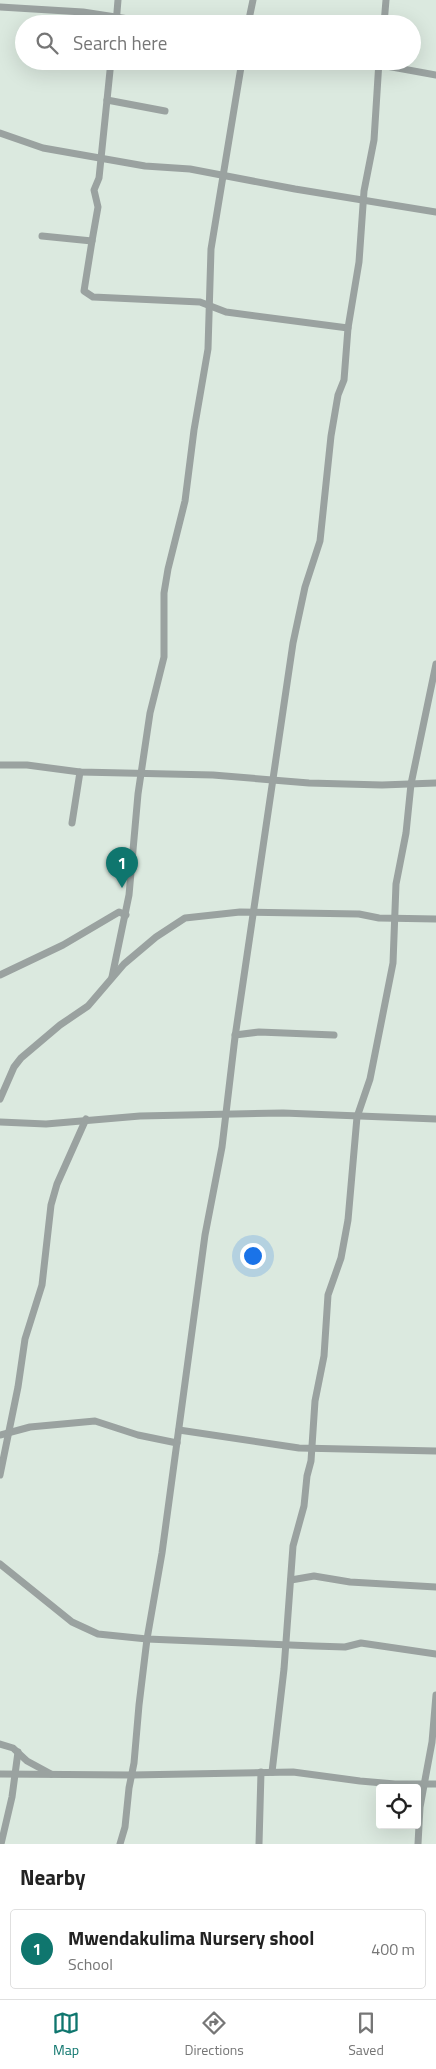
<!DOCTYPE html>
<html lang="en">
<head>
<meta charset="utf-8">
<style>
  body { margin:0; font-family:"Titillium Web",sans-serif; background:#f2f2f2; color:#222 }
  .controls { position:absolute; right:15px; bottom:15px; display:grid; overflow:hidden; border-radius:5px; box-shadow:0 5px 20px #0002 }
  .controls button { width:45px; height:45px; display:grid; place-items:center; padding:0; border:0; border-bottom:1px solid #e0e0e0; background:#fff; color:#222; font:25px sans-serif }
  .you { position:absolute; left:252px; top:1255px; width:18px; height:18px; margin:-12px; border:4px solid #fff; border-radius:50%; background:#1a73e8; box-shadow:0 0 0 8px #1a73e833 }
  .badge { display:grid; place-items:center; width:32px; height:32px; border-radius:50%; background:#0f766e; color:#fff; font-size:16px; font-weight:700 }
  .pin { position:absolute; translate:-50% -41px; filter:drop-shadow(0 1px 2px #0008) }
  .pin::after { content:''; position:absolute; top:26px; width:18px; height:15px; background:inherit; clip-path:polygon(0 0,100% 0,50% 100%) }
  .list { margin:0; padding:0; list-style:none }
  h2 { display:flex; justify-content:space-between; align-items:center; height:65px; margin:0; padding:0 20px; font-size:21px }
  h2 small { font-size:16px; font-weight:400; color:#767676 }
  .list li { display:grid; grid-template-columns:32px 1fr auto; gap:15px; align-items:center; box-sizing:border-box; height:80px; margin:0 10px 10px; padding:0 10px; border:1px solid #e0e0e0; border-radius:5px }
  .list b { display:block; font-size:19px; white-space:nowrap }
  .list p { margin:0; font-size:16px; white-space:nowrap; color:#767676 }
  .list em { font-size:16px; font-style:normal; color:#767676 }
  .icon { flex:none; width:28px; height:28px; fill:none; stroke:currentColor; stroke-width:2; stroke-linecap:round; stroke-linejoin:round }
  .map { position:relative; flex:none; width:436px; height:1844px; overflow:hidden }
  .search { position:absolute; background:#fff; box-shadow:0 5px 20px #0002; left:15px; right:15px; top:15px; height:55px; display:flex; align-items:center; gap:12px; box-sizing:border-box; padding:0 18px; border-radius:28px; color:#767676; font-size:19px }
  .sheet { height:155px; background:#fff }
  nav { display:flex; justify-content:space-around; align-items:center; box-sizing:border-box; height:70px; border-top:1px solid #e0e0e0; background:#fff; font-size:14px; color:#767676 }
  nav a { display:grid; justify-items:center; gap:2px }
  nav .on { color:#0f766e }
  .map>svg:first-child { display:block }
</style>
</head>
<body>
<div class="map">
<svg width="436" height="1844" viewBox="0 0 436 1844">
  <rect width="100%" height="100%" fill="#dbe9df"/>
  <g fill="none" stroke-linecap="round" stroke-linejoin="round">
    <g stroke="#9aa2a0" stroke-width="7">
      <polyline points="0,7 83,12 161,24"/>
      <polyline points="116,24 118,0"/>
      <polyline points="248,24 253,0"/>
      <polyline points="384,24 386,0"/>
      <polyline points="359,61 436,75"/>
      <polyline points="259,65 279,63 278,61"/>
      <polyline points="107,100 165,111"/>
      <polyline points="0,133 43,148 145,166 190,169 295,189 436,212"/>
      <polyline points="42,236 92,241 98,207 94,190 99,178 111,61"/>
      <polyline points="92,241 84,291 93,297 200,302 226,312 348,328"/>
      <polyline points="0,765 27,765 80,772 213,775 309,783 382,785 436,783"/>
      <polyline points="72,823 80,772"/>
      <polyline points="0,975 63,945 119,912 126,915"/>
      <polyline points="112,977 129,895 138,794 150,713 164,657 164,593 168,569 185,501 194,430 208,349 211,249 242,61"/>
      <polyline points="235,1035 259,1032 334,1035"/>
      <polyline points="0,1099 14,1067 21,1058 60,1025 88,1006 124,964 156,937 185,918 240,912 359,914 379,918 436,919"/>
      <polyline points="0,1122 46,1124 140,1116 283,1113 436,1119"/>
      <polyline points="179,1430 299,1448 436,1451"/>
      <polyline points="0,1435 30,1427 95,1421 138,1435 177,1443"/>
      <polyline points="0,1475 18,1387 25,1339 42,1285 51,1205 57,1184 86,1119"/>
      <polyline points="0,1564 72,1622 98,1634 147,1639 314,1646 345,1647 361,1643 436,1654"/>
      <polyline points="291,1580 314,1576 350,1582 436,1587"/>
      <polyline points="0,1744 13,1748 27,1761 51,1774"/>
      <polyline points="272,1772 284,1669 293,1546 304,1506 307,1476 311,1461 315,1401 324,1356 328,1295 341,1258 348,1220 357,1117 370,1079 393,963 396,884 406,833 411,784 436,664"/>
      <polyline points="0,1774 132,1775 293,1772 360,1781 395,1784 436,1784"/>
      <polyline points="1,1844 12,1797 18,1752"/>
      <polyline points="120,1844 125,1827 129,1788 134,1763 139,1705 147,1639 162,1553 205,1235 222,1147 235,1037 293,643 305,587 320,541 331,436 338,395 344,380 348,328 359,262 364,191 374,140 379,61"/>
      <polyline points="259,1844 261,1772"/>
      <polyline points="418,1844 420,1807 432,1742 436,1695"/>
    </g>
  </g>
</svg>
<div class="controls">
<button><svg class="icon" aria-label="locate" viewBox="0 0 24 24"><circle cx="12" cy="12" r="6"/><path d="M12 2v4M12 18v4M2 12h4M18 12h4"/></svg></button>
</div>
<div class="you"></div>
<div class="pin badge" style="left:122px;top:888px">1</div>
<div class="search"><svg class="icon" aria-label="search" viewBox="0 0 24 24"><circle cx="10" cy="10" r="6"/><path d="M15 15l6 6"/></svg>Search here</div>
</div>
<section class="sheet">
<h2>Nearby<small></small></h2>
<ul class="list">
<li><span class="badge">1</span><div><b>Mwendakulima Nursery shool</b><p>School</p></div><em>400 m</em></li>
</ul>
</section>
<nav>
<a class="on"><svg class="icon" aria-label="map" viewBox="0 0 24 24"><path d="M3 6l6-2 6 2 6-2v14l-6 2-6-2-6 2zM9 4v14M15 6v14"/></svg>Map</a>
<a><svg class="icon" aria-label="directions" viewBox="0 0 24 24"><path d="M12 3l9 9-9 9-9-9zM9 14v-3h6M13 9l2 2-2 2"/></svg>Directions</a>
<a><svg class="icon" aria-label="saved" viewBox="0 0 24 24"><path d="M7 4h10v16l-5-4-5 4z"/></svg>Saved</a>
</nav>
</body>
</html>
